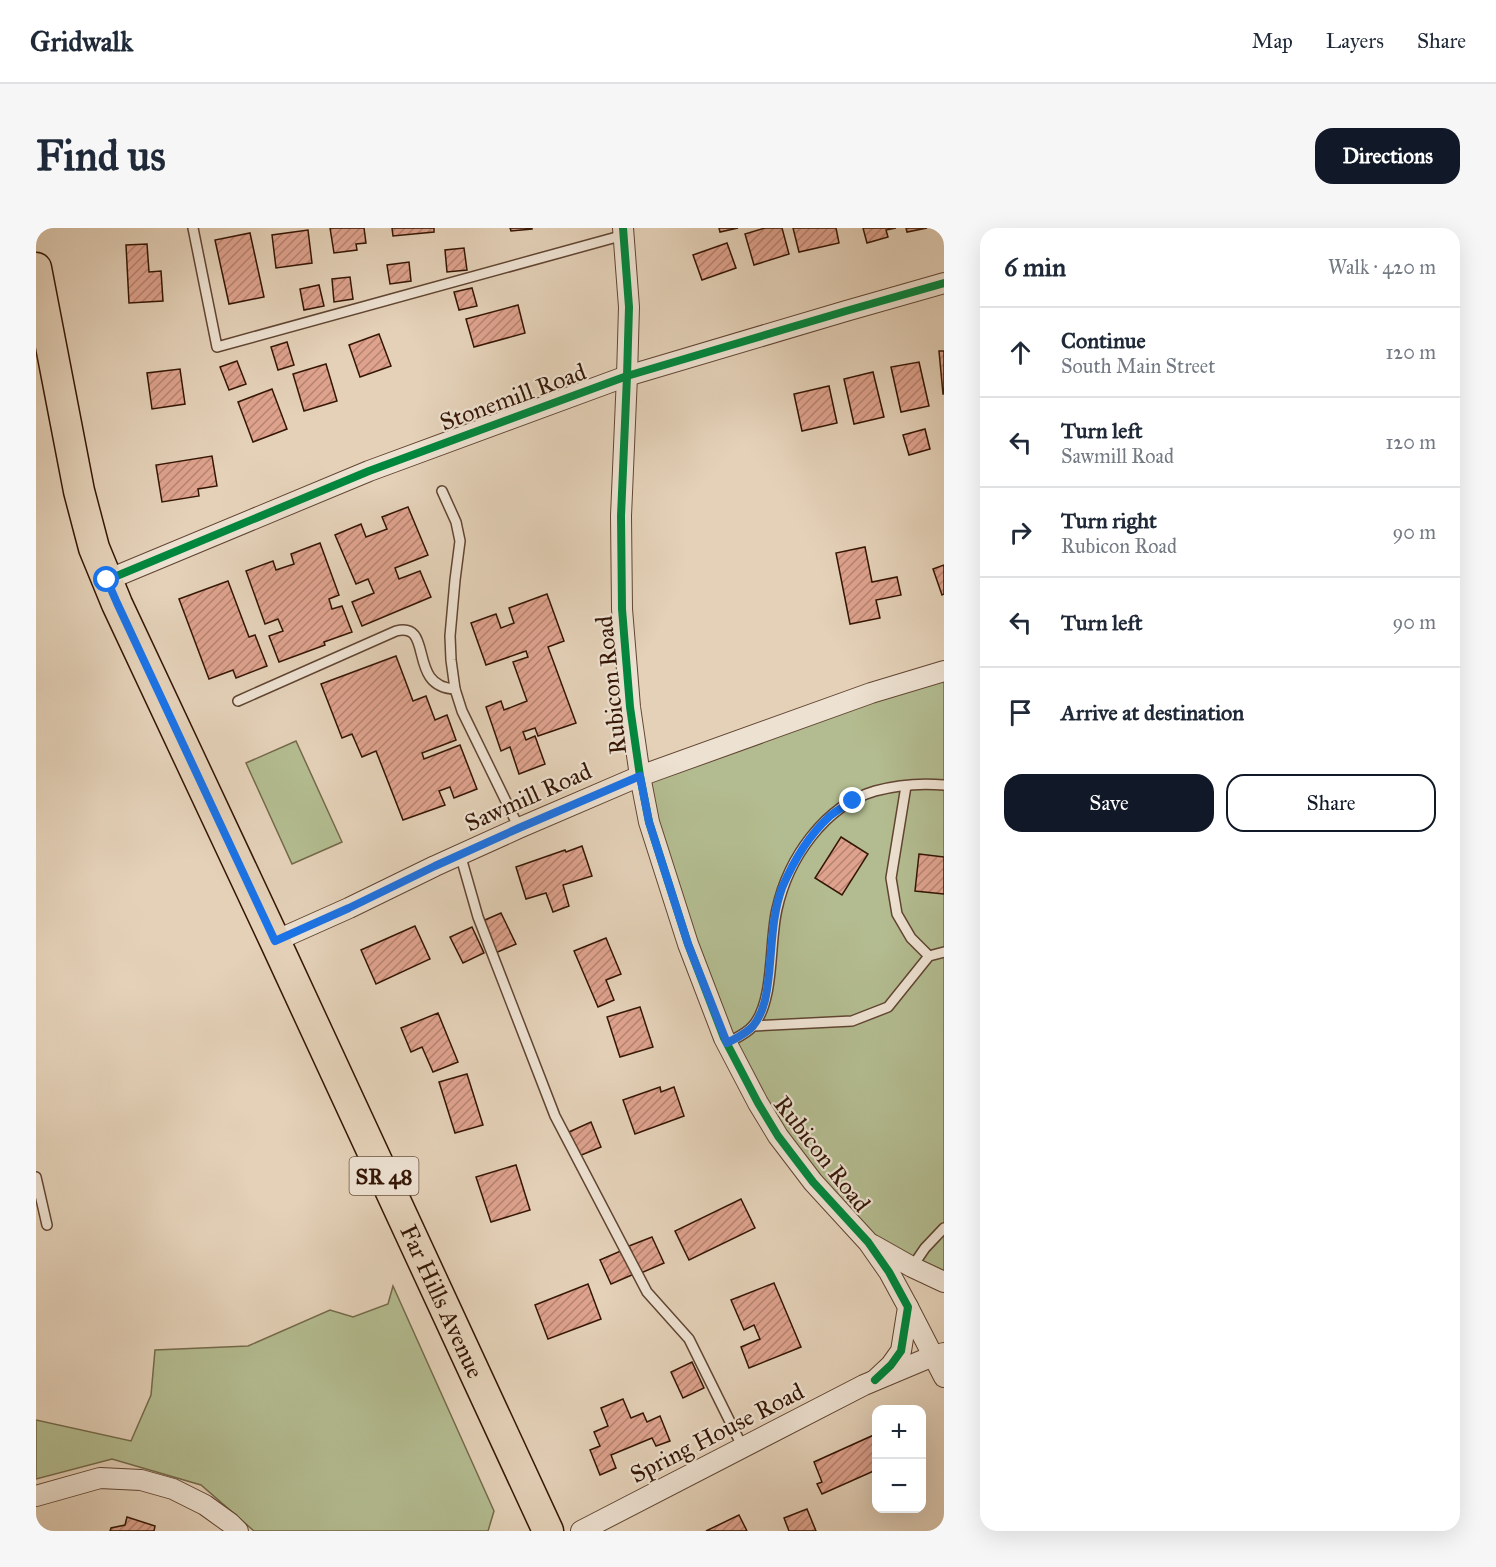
<!DOCTYPE html>
<html lang="en">
<head>
<meta charset="utf-8">
<style>
  body { margin:0; font-family:"IM FELL Great Primer",serif; background:#f6f6f7; color:#1f2937 }
  .controls { position:absolute; right:18px; bottom:18px; display:grid; overflow:hidden; border-radius:12px; box-shadow:0 6px 24px #0002 }
  .controls button { width:54px; height:54px; display:grid; place-items:center; padding:0; border:0; border-bottom:2px solid #e0e1e3; background:#fff; color:#1f2937; font:30px sans-serif }
  .stop { position:absolute; width:18px; height:18px; margin:-14px; border:4px solid #1a73e8; border-radius:50%; background:#fff }
  .stop.end { background:#1a73e8; border-color:#fff; box-shadow:0 2px 6px #0008 }
  .list { margin:0; padding:0; list-style:none }
  h2 { display:flex; justify-content:space-between; align-items:center; height:78px; margin:0; padding:0 24px; font-size:26px }
  h2 small { font-size:20px; font-weight:400; color:#747a83 }
  .list li { display:grid; grid-template-columns:39px 1fr auto; gap:18px; align-items:center; box-sizing:border-box; height:90px; padding:0 24px; border-top:2px solid #e0e1e3 }
  .list b { display:block; font-size:22px; white-space:nowrap }
  .list p { margin:0; font-size:20px; white-space:nowrap; color:#747a83 }
  .list em { font-size:20px; font-style:normal; color:#747a83 }
  .actions { display:flex; gap:12px; padding:18px 24px }
  .actions a { flex:1; padding:14px 0; border:2px solid #111827; border-radius:18px; text-align:center; font-size:21px; color:#111827 }
  .actions .main { background:#111827; color:#fff }
  .icon { flex:none; width:33px; height:33px; fill:none; stroke:currentColor; stroke-width:2; stroke-linecap:round; stroke-linejoin:round }
  .map { position:relative; flex:none; width:908px; height:1303px; overflow:hidden; border-radius:18px }
  header { display:flex; align-items:center; gap:36px; box-sizing:border-box; height:84px; padding:0 30px; background:#fff; border-bottom:2px solid #e0e1e3 }
  header strong { font-size:28px }
  nav { display:flex; gap:33px; margin-inline-start:auto; font-size:21px }
  .intro { display:flex; align-items:center; justify-content:space-between; box-sizing:border-box; height:144px; padding:0 36px }
  h1 { margin:0; font-size:42px }
  .button { padding:15px 27px; border-radius:18px; background:#111827; color:#fff; font-size:21px; font-weight:700 }
  main { display:flex; gap:36px; padding:0 36px }
  aside { flex:1; background:#fff; border-radius:18px; box-shadow:0 6px 24px #0002 }
  .map>svg:first-child { display:block }
</style>
</head>
<body>
<header>
<strong>Gridwalk</strong>
<nav><a>Map</a><a>Layers</a><a>Share</a></nav>
</header>
<div class="intro"><h1>Find us</h1><a class="button">Directions</a></div>
<main>
<div class="map">
<svg width="908" height="1303" viewBox="0 0 908 1303">
  <defs>
    <pattern id="building-hatch" width="6" height="6" patternUnits="userSpaceOnUse" patternTransform="scale(1.5)"><rect width="6" height="6" fill="#dea28d"/><path d="M-1 1l2-2M0 6l6-6M5 7l2-2" fill="none" stroke="#b58371"/></pattern>
  </defs>
  <rect width="100%" height="100%" fill="#e4d1b8"/>
  <filter id="stains"><feTurbulence type="fractalNoise" baseFrequency=".00333" numOctaves="4"/><feColorMatrix values="0 0 0 0 .2 0 0 0 0 .09 0 0 0 0 .02 0 0 0 .5 -.17"/></filter>
  <radialGradient id="worn" r=".72"><stop offset=".6" stop-color="#630" stop-opacity="0"/><stop offset="1" stop-color="#630" stop-opacity=".3"/></radialGradient>
  <g fill="#b3bc90" stroke="#74694a" stroke-width="1.5">
    <polygon points="908,443 908,1054 832,1014 777,954 688,810 604,548"/>
    <polygon points="260,513 306,614 256,636 210,535"/>
    <polygon points="357,1058 458,1283 452,1303 218,1303 165,1257 76,1231 0,1251 0,1192 95,1213 115,1167 119,1122 212,1118 294,1082 317,1089 352,1076"/>
  </g>
  <g fill="url(#building-hatch)" stroke="#351605" stroke-width="1.5">
    <polygon points="294,0 328,0 330,15 320,16 321,22 298,25"/>
    <polygon points="356,0 398,0 398,4 357,8"/>
    <polygon points="474,0 496,0 496,1 475,3"/>
    <polygon points="683,0 702,0 684,4"/>
    <polygon points="729,0 746,0 753,26 718,37 709,6"/>
    <polygon points="757,0 800,0 803,15 763,24"/>
    <polygon points="827,0 860,0 850,2 852,9 831,15"/>
    <polygon points="870,0 891,0 871,4"/>
    <polygon points="272,2 276,35 240,40 236,7"/>
    <polygon points="214,5 228,69 193,76 179,12"/>
    <polygon points="691,15 700,40 666,52 657,27"/>
    <polygon points="111,16 113,44 125,43 127,73 93,75 90,17"/>
    <polygon points="428,20 431,42 411,44 409,22"/>
    <polygon points="373,34 375,53 354,56 351,37"/>
    <polygon points="314,49 317,71 298,74 296,51"/>
    <polygon points="283,57 288,78 268,82 264,61"/>
    <polygon points="436,60 441,78 423,82 418,64"/>
    <polygon points="482,77 489,105 438,119 430,91"/>
    <polygon points="343,106 355,138 324,149 313,117"/>
    <polygon points="251,114 258,137 242,142 235,119"/>
    <polygon points="903,123 908,123 908,166 907,166"/>
    <polygon points="201,133 210,156 193,162 184,139"/>
    <polygon points="883,134 893,178 865,184 855,139"/>
    <polygon points="290,136 301,173 268,183 257,146"/>
    <polygon points="144,141 149,176 116,181 111,145"/>
    <polygon points="837,144 848,189 818,196 808,151"/>
    <polygon points="793,158 801,195 766,203 758,166"/>
    <polygon points="236,161 251,201 217,214 202,174"/>
    <polygon points="889,201 894,221 873,227 867,207"/>
    <polygon points="176,228 181,258 162,261 163,268 126,274 120,237"/>
    <polygon points="372,279 392,327 359,340 363,351 384,343 395,369 326,398 316,374 338,365 332,351 320,356 299,307 325,296 330,309 351,301 346,289"/>
    <polygon points="284,315 303,367 293,371 296,381 306,378 316,404 288,414 289,417 243,434 233,408 247,403 242,391 229,396 210,343 237,333 240,342 258,336 255,326"/>
    <polygon points="829,319 836,354 861,349 865,367 840,372 844,390 814,396 800,325"/>
    <polygon points="908,337 908,366 906,367 897,341"/>
    <polygon points="192,353 213,409 219,407 231,438 200,450 197,442 173,451 143,371"/>
    <polygon points="511,366 528,413 512,419 540,495 502,508 499,500 487,504 490,512 499,508 509,536 483,546 474,519 465,523 450,479 465,473 468,482 491,473 477,434 492,429 490,423 450,437 435,395 460,386 465,400 478,395 473,380"/>
    <polygon points="360,428 377,473 390,468 399,492 411,487 420,512 386,525 388,531 424,517 441,561 418,570 414,559 403,563 409,577 367,592 340,523 326,529 316,506 306,510 285,456"/>
    <polygon points="805,609 832,626 806,667 779,650"/>
    <polygon points="546,618 556,648 527,657 533,678 517,684 510,665 490,671 480,639 529,622 530,624"/>
    <polygon points="883,626 908,629 908,666 879,663"/>
    <polygon points="465,685 480,716 457,726 442,695"/>
    <polygon points="379,698 394,731 340,756 325,722"/>
    <polygon points="436,699 448,725 427,735 414,709"/>
    <polygon points="570,710 585,746 570,752 578,772 562,779 538,723"/>
    <polygon points="604,779 617,819 584,829 571,789"/>
    <polygon points="402,785 422,834 397,844 386,819 375,824 365,800"/>
    <polygon points="431,846 447,897 419,905 403,854"/>
    <polygon points="624,859 625,864 638,859 648,888 599,906 587,872"/>
    <polygon points="555,894 565,919 543,928 533,904"/>
    <polygon points="480,937 494,982 455,994 440,949"/>
    <polygon points="705,971 719,1000 653,1032 639,1003"/>
    <polygon points="616,1009 628,1035 605,1045 593,1018"/>
    <polygon points="587,1022 598,1046 575,1056 564,1032"/>
    <polygon points="738,1055 765,1119 713,1140 705,1119 724,1111 718,1097 708,1102 695,1072"/>
    <polygon points="552,1056 565,1091 512,1111 499,1077"/>
    <polygon points="656,1134 668,1160 647,1170 635,1144"/>
    <polygon points="587,1171 595,1190 607,1185 611,1194 624,1188 634,1213 620,1218 616,1210 575,1227 580,1240 564,1247 554,1222 564,1218 558,1204 572,1198 565,1180"/>
    <polygon points="840,1206 840,1242 786,1266 781,1256 786,1254 778,1234"/>
    <polygon points="771,1281 780,1303 753,1303 748,1290"/>
    <polygon points="703,1287 711,1303 670,1303"/>
    <polygon points="91,1289 119,1298 118,1303 74,1303 75,1300 89,1297"/>
  </g>
  <g fill="none" stroke-linecap="round" stroke-linejoin="round">
    <defs>
      <g id="service">
        <polyline points="157,0 181,119 588,7"/>
        <polyline points="406,263 420,294 424,313 419,352 414,408 415,432 419,461 426,483 483,600"/>
        <path d="M202,473L360,403C399,393 370,459 419,461"/>
        <polyline points="870,558 855,650 861,686 875,710 893,728"/>
        <polyline points="424,626 442,689 519,888 611,1064 653,1111 707,1220"/>
        <polyline points="717,798 816,793 852,779 893,728 908,724"/>
        <path d="M691,815C700,810 710,806 717,798C739,772 733,714 741,681C752,631 788,578 839,563C861,557 886,555 908,557"/>
        <polyline points="0,949 11,997"/>
        <polyline points="876,1039 889,1020 908,1000"/>
      </g>
      <g id="minor">
        <polyline points="587,0 593,79 591,148 585,288 586,381 594,479 604,548 613,594 652,716 688,810 722,875 742,908 777,954 832,1014 853,1044 872,1079 865,1123 855,1137 839,1152"/>
        <polyline points="71,352 333,243 591,148 810,83 908,55"/>
        <polyline points="239,713 313,680 399,638 483,600 604,548 835,465 908,443"/>
        <polyline points="837,1017 876,1039 908,1054"/>
        <polyline points="872,1079 908,1149"/>
        <polyline points="0,1268 64,1250 105,1252 137,1261 169,1277 194,1295 202,1303"/>
        <polyline points="545,1303 828,1157 897,1128 908,1125"/>
      </g>
      <g id="primary">
        <path id="s1" d="M0,40L43,263L58,320L81,376L239,713L512,1303"/>
      </g>
    </defs>
    <use href="#service" stroke="#614532" stroke-width="12"/>
    <use href="#minor" stroke="#614532" stroke-width="22"/>
    <use href="#primary" stroke="#351605" stroke-width="33"/>
    <use href="#service" stroke="#ede1d1" stroke-width="9"/>
    <use href="#minor" stroke="#ede1d1" stroke-width="20"/>
    <use href="#primary" stroke="#e4d1b8" stroke-width="30"/>
    <defs>
      <g id="cycleway">
        <polyline points="587,0 593,79 591,148 585,288 586,381 594,479 604,548 613,594 652,716 688,810 722,875 742,908 777,954 832,1014 853,1044 872,1079 865,1123 855,1137 839,1152"/>
        <polyline points="71,352 333,243 591,148 810,83 908,55"/>
      </g>
    </defs>
    <use href="#cycleway" stroke="#ede1d1" stroke-width="11"/>
    <use href="#cycleway" stroke="#00873e" stroke-width="8"/>
  </g>
  <g fill="none" stroke-linecap="round" stroke-linejoin="round">
    <path stroke="#1a73e8" stroke-width="8" d="M71,352L81,375L239,713L313,680L399,638L483,600L604,548L613,594L652,716L691,815C700,810 710,806 717,798C729,783 731,764 733,746C736,718 736,687 746,660C757,634 773,607 794,588C801,582 809,578 817,573"/>
  </g>
  <g text-anchor="middle" dominant-baseline="central" stroke-width="4.5" stroke-linejoin="round" paint-order="stroke">
    <rect fill="#ede1d1" stroke="#6c5342" stroke-width="1.5" x="313.5" y="929" width="69" height="38" rx="4.5"/>
    <g font-size="22" font-weight="bold" fill="#351605">
      <text x="348" y="948">SR 48</text>
    </g>
    <g font-size="24" fill="#351605" stroke="#ede1d1">
      <text transform="translate(477 169) rotate(-20)">Stonemill Road</text>
      <text transform="translate(575 457) rotate(-96)">Rubicon Road</text>
      <text transform="translate(492 569) rotate(-24)">Sawmill Road</text>
      <text transform="translate(786 926) rotate(52)">Rubicon Road</text>
      <text stroke="none"><textPath href="#s1" startOffset="1116">Far Hills Avenue</textPath></text>
      <text transform="translate(681 1205) rotate(-27)">Spring House Road</text>
    </g>
  </g>
  <rect width="100%" height="100%" filter="url(#stains)"/>
  <rect width="100%" height="100%" fill="url(#worn)"/>
</svg>
<div class="controls">
<button>+</button>
<button>−</button>
</div>
<div class="stop" style="left:71px;top:352px"></div>
<div class="stop end" style="left:817px;top:573px"></div>
</div>
<aside>
<h2>6 min<small>Walk · 420 m</small></h2>
<ul class="list">
<li><svg class="icon" aria-label="ahead" viewBox="0 0 24 24"><path d="M12 20V5M6 11l6-6 6 6"/></svg><div><b>Continue</b><p>South Main Street</p></div><em>120 m</em></li>
<li><svg class="icon" aria-label="left" viewBox="0 0 24 24"><path d="M17 20v-9H6M10 6l-5 5 5 5"/></svg><div><b>Turn left</b><p>Sawmill Road</p></div><em>120 m</em></li>
<li><svg class="icon" aria-label="right" viewBox="0 0 24 24"><path d="M7 20v-9h11M14 6l5 5-5 5"/></svg><div><b>Turn right</b><p>Rubicon Road</p></div><em>90 m</em></li>
<li><svg class="icon" aria-label="left" viewBox="0 0 24 24"><path d="M17 20v-9H6M10 6l-5 5 5 5"/></svg><div><b>Turn left</b></div><em>90 m</em></li>
<li><svg class="icon" aria-label="arrive" viewBox="0 0 24 24"><path d="M6 21V4h12l-3 4 3 4H6"/></svg><div><b>Arrive at destination</b></div></li>
</ul>
<div class="actions"><a class="main">Save</a><a>Share</a></div>
</aside>
</main>
</body>
</html>
